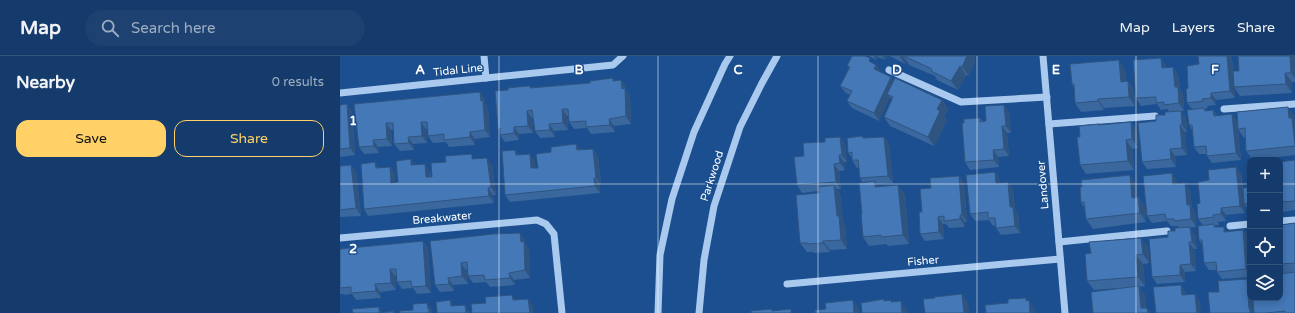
<!DOCTYPE html>
<html lang="en">
<head>
<meta charset="utf-8">
<style>
  body { margin:0; font-family:"Varela Round",sans-serif; background:#1d4271; color:#f1f3f6 }
  .controls { position:absolute; right:12px; bottom:12px; display:grid; overflow:hidden; border-radius:8px; box-shadow:0 2px 10px #0003 }
  .controls button { width:36px; height:36px; display:grid; place-items:center; padding:0; border:0; border-bottom:1px solid #33557e; background:#143b6b; color:#f1f3f6; font:20px sans-serif }
  .list { margin:0; padding:0; list-style:none }
  h2 { display:flex; justify-content:space-between; align-items:center; height:52px; margin:0; padding:0 16px; font-size:17px }
  h2 small { font-size:13px; font-weight:400; color:#9dadc1 }
  .actions { display:flex; gap:8px; padding:12px 16px }
  .actions a { flex:1; padding:9px 0; border:1px solid #ffd166; border-radius:12px; text-align:center; font-size:14px; color:#ffd166 }
  .actions .main { background:#ffd166; color:#111 }
  .icon { flex:none; width:22px; height:22px; fill:none; stroke:currentColor; stroke-width:2; stroke-linecap:round; stroke-linejoin:round }
  .map { position:relative; flex:none; width:955px; height:257px; overflow:hidden }
  header { display:flex; align-items:center; gap:24px; box-sizing:border-box; height:56px; padding:0 20px; background:#143b6b; border-bottom:1px solid #33557e }
  header strong { font-size:19px }
  nav { display:flex; gap:22px; margin-inline-start:auto; font-size:14px }
  .search { width:280px; height:36px; background:#1d4271; display:flex; align-items:center; gap:10px; box-sizing:border-box; padding:0 14px; border-radius:22px; color:#9dadc1; font-size:15px }
  main { display:flex }
  aside { flex:1; background:#143b6b }
  .map>svg:first-child { display:block }
</style>
</head>
<body>
<header>
<strong>Map</strong>
<div class="search"><svg class="icon" aria-label="search" viewBox="0 0 24 24"><circle cx="10" cy="10" r="6"/><path d="M15 15l6 6"/></svg>Search here</div>
<nav><a>Map</a><a>Layers</a><a>Share</a></nav>
</header>
<main>
<aside>
<h2>Nearby<small>0 results</small></h2>
<ul class="list">
</ul>
<div class="actions"><a class="main">Save</a><a>Share</a></div>
</aside>
<div class="map">
<svg width="955" height="257" viewBox="0 0 955 257">
  <rect width="100%" height="100%" fill="#1b4f8f"/>
  <g fill="none" stroke-linecap="round" stroke-linejoin="round">
    <g stroke="#a9c9ee" stroke-width="7">
      <polyline points="144,0 146,22"/>
      <polyline points="703,0 725,257"/>
      <polyline points="549,14 621,46 707,41"/>
      <polyline points="0,37 273,9 283,0"/>
      <polyline points="884,53 955,48"/>
      <polyline points="709,68 815,60"/>
      <polyline points="940,165 955,164"/>
      <polyline points="890,170 910,168"/>
      <polyline points="0,182 197,164 206,168 214,178 222,257"/>
      <polyline points="719,186 827,175"/>
      <polyline points="447,228 720,203"/>
      <polyline points="318,257 320,199 332,143 354,76 385,8 390,0"/>
      <polyline points="359,257 364,204 374,150 400,71 422,27 437,0"/>
    </g>
  </g>
  <g fill="#3a679d">
    <polygon points="529,0 547,0 545,4 538,1 536,4"/>
    <polygon points="550,0 635,0 634,3 635,5 629,20 626,19 618,34 597,24 595,20 569,9 567,5 565,8"/>
    <polygon points="858,0 890,0 892,3 894,29 899,15 955,0 955,26 952,26 952,37 900,40 894,31 895,42 876,44 876,49 867,50 868,52 865,53 867,55 873,54 877,59 897,65 955,60 955,99 913,104 906,95 905,82 904,82 898,73 901,104 872,107 867,100 866,98 859,98 854,91 852,74 849,69 852,53 847,47 848,32 859,8"/>
    <polygon points="533,7 536,9 541,16 541,17 553,25 602,44 608,53 604,61 607,64 594,90 550,70 544,61 552,44 550,41 539,65 512,52 507,45 510,39 506,37 500,30 509,12 507,10"/>
    <polygon points="826,9 826,11 833,11 838,18 840,33 843,38 844,55 841,55 846,62 847,76 845,76 847,99 835,100 836,111 807,113 802,106 816,65 829,56 828,53 821,54 817,48 801,50 796,42"/>
    <polygon points="785,13 786,25 788,25 794,34 795,50 764,52 764,54 741,56 735,47 734,32 732,28"/>
    <polygon points="281,24 286,31 286,34 290,40 291,68 274,70 275,76 251,78 247,72 234,73 229,66 228,60 227,60 228,74 214,75 215,81 200,82 195,75 193,62 192,62 193,77 179,78 179,84 165,86 160,79 160,75 158,73 168,34 190,30 191,32"/>
    <polygon points="145,43 145,48 148,52 150,81 135,83 135,89 109,91 106,86 93,87 88,80 88,73 86,73 87,87 73,88 74,94 60,95 54,88 53,74 51,74 52,90 38,91 39,97 24,98 19,91 14,48"/>
    <polygon points="0,49 12,55 15,99 1,101 0,100"/>
    <polygon points="669,56 671,77 667,77 669,100 658,101 659,111 630,114 625,106 624,67 640,62 643,65 646,65"/>
    <polygon points="791,66 797,75 798,92 792,93 794,114 746,118 740,109 740,81 760,69"/>
    <polygon points="522,80 524,82 544,81 549,88 553,127 537,128 539,131 565,138 569,188 548,190 546,188 529,190 523,181 522,158 522,126 520,122 519,111 517,112 512,104 512,102 508,97"/>
    <polygon points="500,81 505,88 507,106 504,106 505,114 499,115 501,133 497,133 500,138 503,165 505,169 507,193 490,194 490,196 474,197 473,196 467,196 460,187 479,137 479,135 462,137 457,129 464,100 485,86"/>
    <polygon points="236,88 240,94 253,93 258,101 261,129 259,129 260,137 170,146 165,139 175,94 179,99 195,105 195,112 198,112 211,96"/>
    <polygon points="71,103 75,109 90,115 91,121 135,103 152,109 156,139 153,139 154,147 28,160 24,153 35,106 39,112 50,111 55,118 55,126 58,126"/>
    <polygon points="955,104 955,154 942,156 940,154 940,106"/>
    <polygon points="11,109 16,116 21,160 0,161 0,110"/>
    <polygon points="910,109 910,156 904,148 905,157 886,159 886,165 878,166 879,169 875,169 876,171 887,176 903,174 908,181 910,205 910,221 882,223 877,216 877,214 869,214 864,207 863,190 859,184 863,169 858,163 860,147 869,124 896,111 901,118 903,132 909,131"/>
    <polygon points="655,116 660,123 660,127 668,126 673,133 675,153 678,158 680,177 661,179 656,172 656,169 653,170 649,164 635,165 630,158"/>
    <polygon points="619,120 624,127 627,166 625,166 625,171 609,172 606,168 603,168 604,183 585,185 580,178 582,156 591,132"/>
    <polygon points="837,125 837,127 845,127 850,134 852,152 855,156 856,171 839,172 838,170 831,170 827,165 812,167 807,160"/>
    <polygon points="796,128 797,141 798,141 805,150 806,166 753,173 746,163 744,151 741,147"/>
    <polygon points="955,167 955,257 914,257 920,242 940,242 940,169"/>
    <polygon points="855,178 857,193 854,193 856,215 845,216 845,226 817,228 812,221 828,181"/>
    <polygon points="185,184 185,188 189,193 190,222 174,224 175,229 150,231 146,226 133,227 128,220 128,214 126,214 128,228 113,229 114,235 100,236 95,229 90,185"/>
    <polygon points="83,185 88,192 91,237 77,238 73,232 62,233 57,226 57,220 55,220 56,234 40,236 41,242 16,244 12,238 5,239 3,238 0,238 0,193"/>
    <polygon points="808,191 809,207 803,208 805,230 799,231 805,239 806,252 807,252 811,257 753,257 779,232 754,234 747,225"/>
  </g>
  <g fill="#305480">
    <polygon points="534,0 537,0 538,1 536,4"/>
    <polygon points="542,0 547,0 545,4"/>
    <polygon points="560,0 563,0 567,5 565,8 560,1"/>
    <polygon points="627,0 635,0 634,3 635,5 629,20 622,11"/>
    <polygon points="887,0 890,0 892,3 895,42 890,35"/>
    <polygon points="950,0 955,0 955,22 951,17"/>
    <polygon points="821,2 826,9 827,19 822,12"/>
    <polygon points="779,4 785,13 787,35 781,26"/>
    <polygon points="536,9 541,16 539,20 534,13"/>
    <polygon points="620,10 626,19 618,34 611,25"/>
    <polygon points="833,11 838,18 840,33 843,38 844,55 839,47 835,31"/>
    <polygon points="945,17 952,26 952,37 946,28"/>
    <polygon points="551,21 556,29 547,38 550,41 539,65 534,57"/>
    <polygon points="281,24 286,31 286,34 290,40 291,68 286,60 282,33"/>
    <polygon points="788,25 794,34 795,50 789,41"/>
    <polygon points="140,36 145,43 145,48 148,52 150,81 145,74"/>
    <polygon points="871,37 876,44 876,49 871,42"/>
    <polygon points="758,43 764,52 764,54 758,45"/>
    <polygon points="602,44 608,53 604,61 607,64 594,90 588,81 597,53"/>
    <polygon points="7,48 12,55 15,99 10,92"/>
    <polygon points="664,49 669,56 671,77 666,70"/>
    <polygon points="948,51 955,60 955,90 949,62"/>
    <polygon points="222,53 227,60 228,74 223,67"/>
    <polygon points="873,54 878,62 874,60"/>
    <polygon points="187,55 192,62 193,77 188,70"/>
    <polygon points="841,55 846,62 847,76 842,69"/>
    <polygon points="892,58 897,65 901,104 896,97"/>
    <polygon points="269,63 274,70 275,76 270,69"/>
    <polygon points="81,66 86,73 87,87 82,80"/>
    <polygon points="791,66 797,75 798,92 792,83"/>
    <polygon points="46,67 51,74 52,90 47,83"/>
    <polygon points="209,68 214,75 215,81 210,74"/>
    <polygon points="840,69 845,76 847,99 842,92"/>
    <polygon points="662,70 667,77 669,100 664,93"/>
    <polygon points="174,71 179,78 179,84 174,77"/>
    <polygon points="130,76 135,83 135,89 130,81"/>
    <polygon points="68,81 73,88 74,94 69,87"/>
    <polygon points="500,81 505,88 507,106 502,99"/>
    <polygon points="544,81 549,88 553,127 548,120"/>
    <polygon points="33,84 38,91 39,97 34,90"/>
    <polygon points="786,84 792,93 794,114 788,105"/>
    <polygon points="236,88 241,95 237,94"/>
    <polygon points="253,93 258,101 261,129 256,122"/>
    <polygon points="830,93 835,100 836,111 831,103"/>
    <polygon points="175,94 180,101 176,99"/>
    <polygon points="653,94 658,101 659,111 654,104"/>
    <polygon points="190,98 195,105 196,119 191,112"/>
    <polygon points="499,99 504,106 505,114 500,107"/>
    <polygon points="147,102 152,109 156,139 151,131"/>
    <polygon points="71,103 76,110 71,109"/>
    <polygon points="35,106 40,114 36,112"/>
    <polygon points="85,108 90,115 91,128 86,121"/>
    <polygon points="494,108 499,115 501,133 496,126"/>
    <polygon points="11,109 16,116 21,160 16,152"/>
    <polygon points="50,111 55,118 56,134 51,127"/>
    <polygon points="896,111 901,118 905,157 900,150"/>
    <polygon points="655,116 660,123 661,134 656,127"/>
    <polygon points="832,117 837,125 838,135 833,128"/>
    <polygon points="790,119 796,128 798,151 792,142"/>
    <polygon points="619,120 624,127 627,166 622,159"/>
    <polygon points="254,122 259,129 260,137 255,130"/>
    <polygon points="535,125 541,134 535,131"/>
    <polygon points="668,126 673,133 675,153 678,158 680,177 675,170 670,151"/>
    <polygon points="845,127 850,134 852,152 855,156 856,171 851,163 847,149"/>
    <polygon points="494,129 500,138 503,165 505,169 507,193 501,184 497,160"/>
    <polygon points="558,129 565,138 569,188 563,179"/>
    <polygon points="148,132 153,139 154,147 149,140"/>
    <polygon points="798,141 805,150 806,166 800,157"/>
    <polygon points="881,152 886,159 886,165 881,158"/>
    <polygon points="620,159 625,166 625,171 620,163"/>
    <polygon points="598,161 603,168 604,183 599,176"/>
    <polygon points="850,171 855,178 857,193 852,186"/>
    <polygon points="884,171 889,178 884,176"/>
    <polygon points="903,174 908,181 910,205 910,218 906,213"/>
    <polygon points="180,177 185,184 185,188 189,193 190,222 185,214"/>
    <polygon points="801,182 808,191 809,207 803,198"/>
    <polygon points="83,185 88,192 91,237 86,230"/>
    <polygon points="483,185 490,194 490,196 483,187"/>
    <polygon points="849,186 854,193 856,215 851,208"/>
    <polygon points="796,199 803,208 805,230 798,221"/>
    <polygon points="121,207 126,214 128,228 122,220"/>
    <polygon points="840,209 845,216 845,226 840,219"/>
    <polygon points="50,213 55,220 56,234 51,227"/>
    <polygon points="169,217 174,224 175,229 170,222"/>
    <polygon points="108,222 113,229 114,235 109,228"/>
    <polygon points="907,223 910,227 910,242 913,242 914,257 910,257 909,253"/>
    <polygon points="35,228 40,236 41,242 36,235"/>
    <polygon points="841,229 846,236 847,246 842,239"/>
    <polygon points="799,230 805,239 807,257 801,252"/>
    <polygon points="622,238 628,247 630,257 624,257"/>
    <polygon points="855,238 860,245 861,257 857,257"/>
    <polygon points="172,239 177,246 173,244"/>
    <polygon points="686,242 690,247 689,244 694,252 695,257 690,257 686,245"/>
    <polygon points="188,243 193,250 194,257 190,257"/>
    <polygon points="110,244 115,251 111,250"/>
    <polygon points="513,244 519,253 520,257 514,257"/>
    <polygon points="561,245 567,254 567,257 562,257"/>
    <polygon points="87,247 92,254 92,257 89,257 88,253"/>
    <polygon points="125,249 130,256 130,257 126,257"/>
    <polygon points="39,251 43,257 39,257"/>
    <polygon points="807,252 811,257 808,257"/>
  </g>
  <g fill="#4478b7" stroke="#305480">
    <polygon points="512,0 525,0 530,2 529,5 536,9 534,13 551,21 534,57 507,45 512,35 500,30 510,11 507,10"/>
    <polygon points="564,0 627,0 622,11 620,10 611,25 591,15 592,13"/>
    <polygon points="858,0 887,0 890,35 871,37 871,42 862,43 863,45 847,47 846,33 848,32 847,10 859,8"/>
    <polygon points="898,0 950,0 951,17 945,17 946,28 894,31 893,15 899,15"/>
    <polygon points="821,2 822,12 833,11 835,31 838,31 839,47 824,49 824,46 816,47 816,41 796,42 793,4"/>
    <polygon points="779,4 781,26 788,25 789,41 758,43 758,45 735,47 734,28 732,28 730,8"/>
    <polygon points="273,22 273,25 281,24 282,33 285,32 286,60 269,63 270,69 246,71 246,65 229,66 228,53 222,53 223,67 209,68 210,74 195,75 192,54 187,55 188,70 174,71 174,77 160,79 160,72 158,73 155,35 168,34 168,32 187,30 190,30 190,32 250,27 250,25"/>
    <polygon points="555,22 602,44 597,53 600,55 588,81 544,61 553,41 547,38"/>
    <polygon points="140,36 141,45 143,45 145,74 130,76 130,81 104,84 104,78 88,80 87,66 81,66 82,80 68,81 69,87 54,88 53,67 46,67 47,83 33,84 34,90 19,91 14,48"/>
    <polygon points="7,48 10,92 0,93 0,49"/>
    <polygon points="664,49 666,70 662,70 664,93 653,94 654,104 625,106 622,67 624,67 624,63 640,62 640,66 646,65 645,50"/>
    <polygon points="948,51 949,62 952,62 955,90 906,95 905,72 898,73 897,56"/>
    <polygon points="864,52 865,55 873,54 874,60 892,58 896,97 867,100 866,90 854,91 852,69 849,69 847,54"/>
    <polygon points="841,55 842,69 840,69 842,92 830,93 831,103 802,106 798,67 816,65 816,59 825,59 825,56"/>
    <polygon points="791,66 792,83 786,84 788,105 740,109 737,81 740,81 739,70 759,68 759,69"/>
    <polygon points="522,80 523,82 544,81 548,120 520,122 518,104 512,104 512,96 508,97 507,82"/>
    <polygon points="500,81 502,99 499,99 500,107 494,108 496,126 457,129 454,101 464,100 463,87 485,86 485,82"/>
    <polygon points="236,88 237,94 253,93 256,122 254,122 255,130 165,139 162,95 175,94 176,99 190,98 191,112 198,112 196,98 211,96 211,91"/>
    <polygon points="132,98 132,103 147,102 151,131 148,132 149,140 24,153 21,108 35,106 36,112 50,111 51,127 58,126 56,105 71,103 71,109 85,108 86,121 92,121 91,107 106,106 105,100"/>
    <polygon points="955,104 955,145 940,146 940,106"/>
    <polygon points="11,109 16,152 0,154 0,110"/>
    <polygon points="907,109 910,109 910,147 904,148 903,132 909,131"/>
    <polygon points="896,111 900,150 881,152 881,158 873,159 874,161 858,163 857,148 860,147 858,126 869,124 868,114"/>
    <polygon points="655,116 656,127 668,126 670,151 673,151 675,170 656,172 655,162 648,162 648,156 630,158 626,119"/>
    <polygon points="832,117 833,128 845,127 847,149 850,149 851,163 834,165 834,163 826,163 825,158 807,160 803,120"/>
    <polygon points="790,119 792,142 798,141 800,157 746,163 744,146 741,147 740,131 742,131 741,124"/>
    <polygon points="619,120 622,159 620,159 620,163 604,165 604,160 598,161 599,176 580,178 579,156 582,156 580,133 591,132 590,122"/>
    <polygon points="535,125 535,131 558,129 563,179 541,181 541,179 523,181 521,158 522,158 519,127"/>
    <polygon points="494,129 497,160 499,160 501,184 483,185 483,187 468,188 468,187 460,187 456,139 479,137 478,131"/>
    <polygon points="955,167 955,207 940,208 940,169"/>
    <polygon points="874,168 874,171 884,171 884,176 903,174 906,213 877,216 876,206 864,207 862,184 859,184 858,170"/>
    <polygon points="850,171 852,186 849,186 851,208 840,209 840,219 812,221 809,183 828,181 828,175 835,175 835,172"/>
    <polygon points="910,172 910,189 909,189 907,173"/>
    <polygon points="180,177 181,186 184,185 185,214 169,217 170,222 145,224 144,219 128,220 127,206 121,207 122,220 108,222 109,228 95,229 90,185 153,178"/>
    <polygon points="801,182 803,198 796,199 798,221 747,225 745,198 751,197 749,186"/>
    <polygon points="83,185 86,230 72,231 71,225 57,226 56,213 50,213 51,227 35,228 36,235 11,237 11,231 0,232 0,193"/>
    <polygon points="955,216 955,257 946,257 945,255 926,257 914,257 913,243 920,242 940,242 940,218"/>
    <polygon points="907,223 909,253 910,253 910,257 870,257 868,236 879,236 878,225"/>
    <polygon points="841,229 842,239 855,238 857,257 816,257 813,231"/>
    <polygon points="799,230 801,252 807,252 808,257 753,257 751,236"/>
    <polygon points="622,238 624,257 585,257 583,243 595,242 594,241"/>
    <polygon points="172,239 173,244 188,243 190,257 132,257 131,248 146,247 145,241"/>
    <polygon points="686,242 686,245 689,244 690,257 646,257 645,249 668,247 668,243"/>
    <polygon points="544,243 544,245 551,244 551,246 561,245 562,257 522,257 521,247"/>
    <polygon points="110,244 111,250 125,249 126,257 97,257 96,246"/>
    <polygon points="513,244 514,257 475,257 475,254 486,253 485,247"/>
    <polygon points="87,247 88,253 89,252 89,257 60,257 60,255 73,254 73,248"/>
    <polygon points="39,251 39,257 53,255 54,257 13,257 12,253"/>
    <polygon points="431,253 432,255 451,253 451,257 411,257 411,255"/>
  </g>
  <path fill="none" stroke="#fff" stroke-width="1" stroke-opacity="0.55" d="M159,0V257M318,0V257M478,0V257M637,0V257M796,0V257M0,128H910M940,128H955"/>
  <g text-anchor="middle" dominant-baseline="central" stroke-width="3" stroke-linejoin="round" paint-order="stroke">
    <g font-size="11" fill="#fff" stroke="#1b4f8f">
      <text transform="translate(118 14) rotate(-6)">Tidal Line</text>
      <text transform="translate(372 120) rotate(-72)">Parkwood</text>
      <text transform="translate(703 129) rotate(-95)">Landover</text>
      <text transform="translate(102 162) rotate(-5)">Breakwater</text>
      <text transform="translate(583 205) rotate(-5)">Fisher</text>
    </g>
  </g>
  <g font-size="13" text-anchor="middle" font-weight="bold" fill="#fff" stroke="#1b4f8f" stroke-width="3" stroke-linejoin="round" paint-order="stroke">
    <text x="80" y="18">A</text>
    <text x="239" y="18">B</text>
    <text x="398" y="18">C</text>
    <text x="557" y="18">D</text>
    <text x="716" y="18">E</text>
    <text x="875" y="18">F</text>
    <text x="13" y="69">1</text>
    <text x="13" y="197">2</text>
  </g>
</svg>
<div class="controls">
<button>+</button>
<button>−</button>
<button><svg class="icon" aria-label="locate" viewBox="0 0 24 24"><circle cx="12" cy="12" r="6"/><path d="M12 2v4M12 18v4M2 12h4M18 12h4"/></svg></button>
<button><svg class="icon" aria-label="layers" viewBox="0 0 24 24"><path d="M12 4l9 5-9 5-9-5zM3 14l9 5 9-5"/></svg></button>
</div>
</div>
</main>
</body>
</html>
